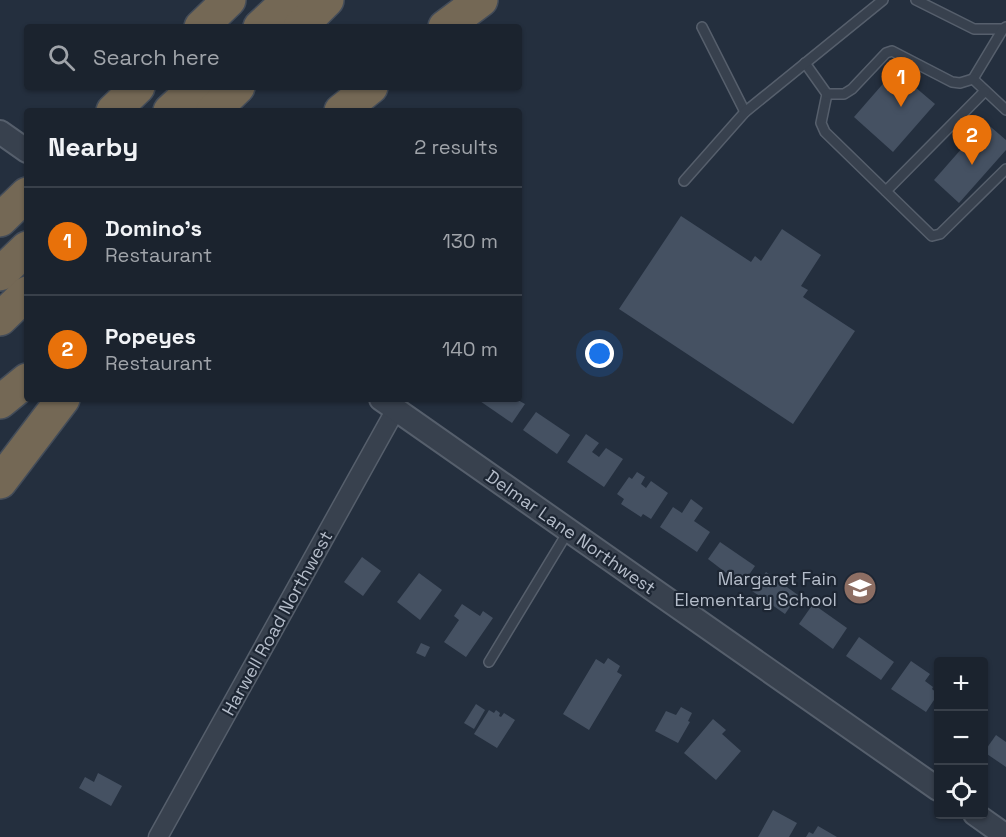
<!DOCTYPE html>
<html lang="en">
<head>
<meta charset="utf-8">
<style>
  body { margin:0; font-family:"Space Grotesk",sans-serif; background:#242b36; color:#f1f3f6 }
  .controls { position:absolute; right:18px; bottom:18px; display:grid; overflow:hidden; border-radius:6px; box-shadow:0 2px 4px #0004 }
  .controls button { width:54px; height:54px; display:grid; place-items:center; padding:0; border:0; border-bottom:2px solid #39404a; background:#1b232e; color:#f1f3f6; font:30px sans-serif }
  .you { position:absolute; left:600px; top:354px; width:21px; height:21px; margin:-15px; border:4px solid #fff; border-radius:50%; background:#1a73e8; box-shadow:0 0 0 9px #1a73e833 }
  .badge { display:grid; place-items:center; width:39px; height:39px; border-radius:50%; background:#b45309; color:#fff; font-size:20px; font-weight:700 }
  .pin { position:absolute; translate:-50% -50px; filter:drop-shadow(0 2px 3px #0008) }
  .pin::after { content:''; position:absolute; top:32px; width:21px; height:18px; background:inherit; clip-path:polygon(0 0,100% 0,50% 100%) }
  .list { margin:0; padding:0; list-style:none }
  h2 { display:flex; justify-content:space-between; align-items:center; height:78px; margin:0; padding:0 24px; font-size:26px }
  h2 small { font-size:20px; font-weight:400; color:#a0a4aa }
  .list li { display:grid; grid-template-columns:39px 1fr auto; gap:18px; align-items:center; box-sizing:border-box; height:108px; padding:0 24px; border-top:2px solid #39404a }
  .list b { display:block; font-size:22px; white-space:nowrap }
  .list p { margin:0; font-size:20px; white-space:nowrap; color:#a0a4aa }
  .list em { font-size:20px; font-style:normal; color:#a0a4aa }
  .icon { flex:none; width:33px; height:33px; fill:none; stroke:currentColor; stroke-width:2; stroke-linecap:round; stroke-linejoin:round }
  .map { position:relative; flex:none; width:1006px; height:837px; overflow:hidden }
  .search { position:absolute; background:#1b232e; box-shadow:0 2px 4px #0004; left:24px; top:24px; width:498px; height:66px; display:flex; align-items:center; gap:15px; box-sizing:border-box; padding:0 21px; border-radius:6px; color:#a0a4aa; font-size:22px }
  .panel { position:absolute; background:#1b232e; box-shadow:0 2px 4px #0004; left:24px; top:108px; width:498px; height:294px; border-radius:6px }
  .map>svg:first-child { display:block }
</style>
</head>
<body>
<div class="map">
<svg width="1006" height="837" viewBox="0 0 1006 837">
  <rect width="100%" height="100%" fill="#242f3e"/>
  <g fill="#455162">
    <polygon points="895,70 935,104 893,152 854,117"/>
    <polygon points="985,122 1006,140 1006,150 959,203 934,180"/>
    <polygon points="681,216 751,262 755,256 761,261 782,229 821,255 801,286 808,290 803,297 855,331 793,424 619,309"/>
    <polygon points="477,399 516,399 525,404 512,423"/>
    <polygon points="536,412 570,435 557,454 523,430"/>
    <polygon points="586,434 599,443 592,452 599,457 606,448 623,459 604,487 567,462"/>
    <polygon points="637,472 645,477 641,484 646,488 651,481 668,493 651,519 643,514 641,517 621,504 624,499 617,494 629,477 632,479"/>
    <polygon points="691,499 703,508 694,521 710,532 697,552 660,527 673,507 682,513"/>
    <polygon points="720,542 755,566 742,585 708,559"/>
    <polygon points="362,557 381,571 363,596 344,582"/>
    <polygon points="766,572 798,595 785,614 752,591"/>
    <polygon points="419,573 442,590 420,620 397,602"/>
    <polygon points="462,604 480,616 483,611 493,618 466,657 444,642 459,620 454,616"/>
    <polygon points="813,604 847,628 833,649 799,624"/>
    <polygon points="859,637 894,662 881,680 846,656"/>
    <polygon points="421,643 430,647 425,657 416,653"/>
    <polygon points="608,658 620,666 617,672 622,675 589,730 563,714 596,659 604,664"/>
    <polygon points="911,661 930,674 925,681 933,687 932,689 938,694 926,712 891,689"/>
    <polygon points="476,704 485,710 474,729 464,723"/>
    <polygon points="681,707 692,713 688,721 690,722 678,743 655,731 666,711 676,715"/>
    <polygon points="489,710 494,713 496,710 500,713 499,716 501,717 504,713 515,720 497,748 474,734"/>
    <polygon points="713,719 726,730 722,734 741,751 716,780 684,753"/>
    <polygon points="996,735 1006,742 1006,767 984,752"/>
    <polygon points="98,773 122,786 111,806 79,788 85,777 94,782"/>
    <polygon points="773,810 797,823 789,837 758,837"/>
    <polygon points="818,826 837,837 806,837 809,832 813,834"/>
  </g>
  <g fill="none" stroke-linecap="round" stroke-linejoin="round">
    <defs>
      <g id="service">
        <polyline points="916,0 974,29 1003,29 1006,27"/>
        <polyline points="702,27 745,112"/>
        <polyline points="1003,29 973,79 1006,110"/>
        <polyline points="805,63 827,94 821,123 825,132 932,236 940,234 1006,169"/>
        <polyline points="827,94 844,94 852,89 886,53 892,51 952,82 960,83 973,79"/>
        <polyline points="684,181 745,112 883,0"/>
        <polyline points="886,191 985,91"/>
        <polyline points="489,662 569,530"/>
      </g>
      <polyline id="minor" points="158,837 396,409"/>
      <g id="tertiary">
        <polyline points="0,132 27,151"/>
        <polyline points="381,399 938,789"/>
        <polyline points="975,814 1006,836"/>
      </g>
      <g id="motorway">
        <polyline points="201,27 229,0"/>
        <polyline points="260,27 289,0"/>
        <polyline points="300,27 327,0"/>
        <polyline points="445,27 481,0"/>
        <polyline points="113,111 138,87"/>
        <polyline points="170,111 196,87"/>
        <polyline points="213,111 238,87"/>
        <polyline points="341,111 371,87"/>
        <polyline points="0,220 27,194"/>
        <polyline points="0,274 27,248"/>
        <polyline points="0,319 27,293"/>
        <polyline points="0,402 27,380"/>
        <polyline points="0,482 63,399"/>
      </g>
    </defs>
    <use href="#service" stroke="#565f6c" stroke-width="12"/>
    <use href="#minor" stroke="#565f6c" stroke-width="21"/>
    <use href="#tertiary" stroke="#565f6c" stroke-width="26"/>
    <use href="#motorway" stroke="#434c59" stroke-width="36"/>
    <use href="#service" stroke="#38414e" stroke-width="9"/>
    <use href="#minor" stroke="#38414e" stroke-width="18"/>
    <use href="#tertiary" stroke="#38414e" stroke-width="22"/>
    <use href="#motorway" stroke="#746855" stroke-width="33"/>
  </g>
  <defs>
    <symbol id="school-disc" viewBox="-11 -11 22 22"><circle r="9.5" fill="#8d6e63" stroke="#1d2633"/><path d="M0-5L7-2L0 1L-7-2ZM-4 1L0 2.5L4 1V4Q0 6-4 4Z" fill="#fff"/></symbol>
  </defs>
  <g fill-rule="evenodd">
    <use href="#school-disc" x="841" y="569" width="38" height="38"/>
  </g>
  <g text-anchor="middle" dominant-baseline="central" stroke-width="4.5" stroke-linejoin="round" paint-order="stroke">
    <g font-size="18" fill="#b4bcc9" stroke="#1d2633">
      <text transform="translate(571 532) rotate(35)">Delmar Lane Northwest</text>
      <text transform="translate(277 623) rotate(-61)">Harwell Road Northwest</text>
    </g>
    <g font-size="18" fill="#b4bcc9" stroke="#1d2633" text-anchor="end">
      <text x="837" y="578">Margaret Fain<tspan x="837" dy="21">Elementary School</tspan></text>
    </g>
  </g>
</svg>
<div class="controls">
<button>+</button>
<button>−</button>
<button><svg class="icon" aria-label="locate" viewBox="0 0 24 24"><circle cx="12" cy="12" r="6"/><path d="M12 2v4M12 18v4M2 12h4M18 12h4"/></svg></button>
</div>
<div class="you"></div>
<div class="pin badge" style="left:901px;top:107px;background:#e8710a">1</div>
<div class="pin badge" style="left:972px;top:165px;background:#e8710a">2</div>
<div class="search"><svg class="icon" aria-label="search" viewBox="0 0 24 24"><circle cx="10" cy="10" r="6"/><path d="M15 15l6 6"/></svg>Search here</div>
<section class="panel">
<h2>Nearby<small>2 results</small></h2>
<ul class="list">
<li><span class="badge" style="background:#e8710a">1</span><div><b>Domino's</b><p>Restaurant</p></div><em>130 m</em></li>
<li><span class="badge" style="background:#e8710a">2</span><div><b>Popeyes</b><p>Restaurant</p></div><em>140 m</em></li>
</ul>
</section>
</div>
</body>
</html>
